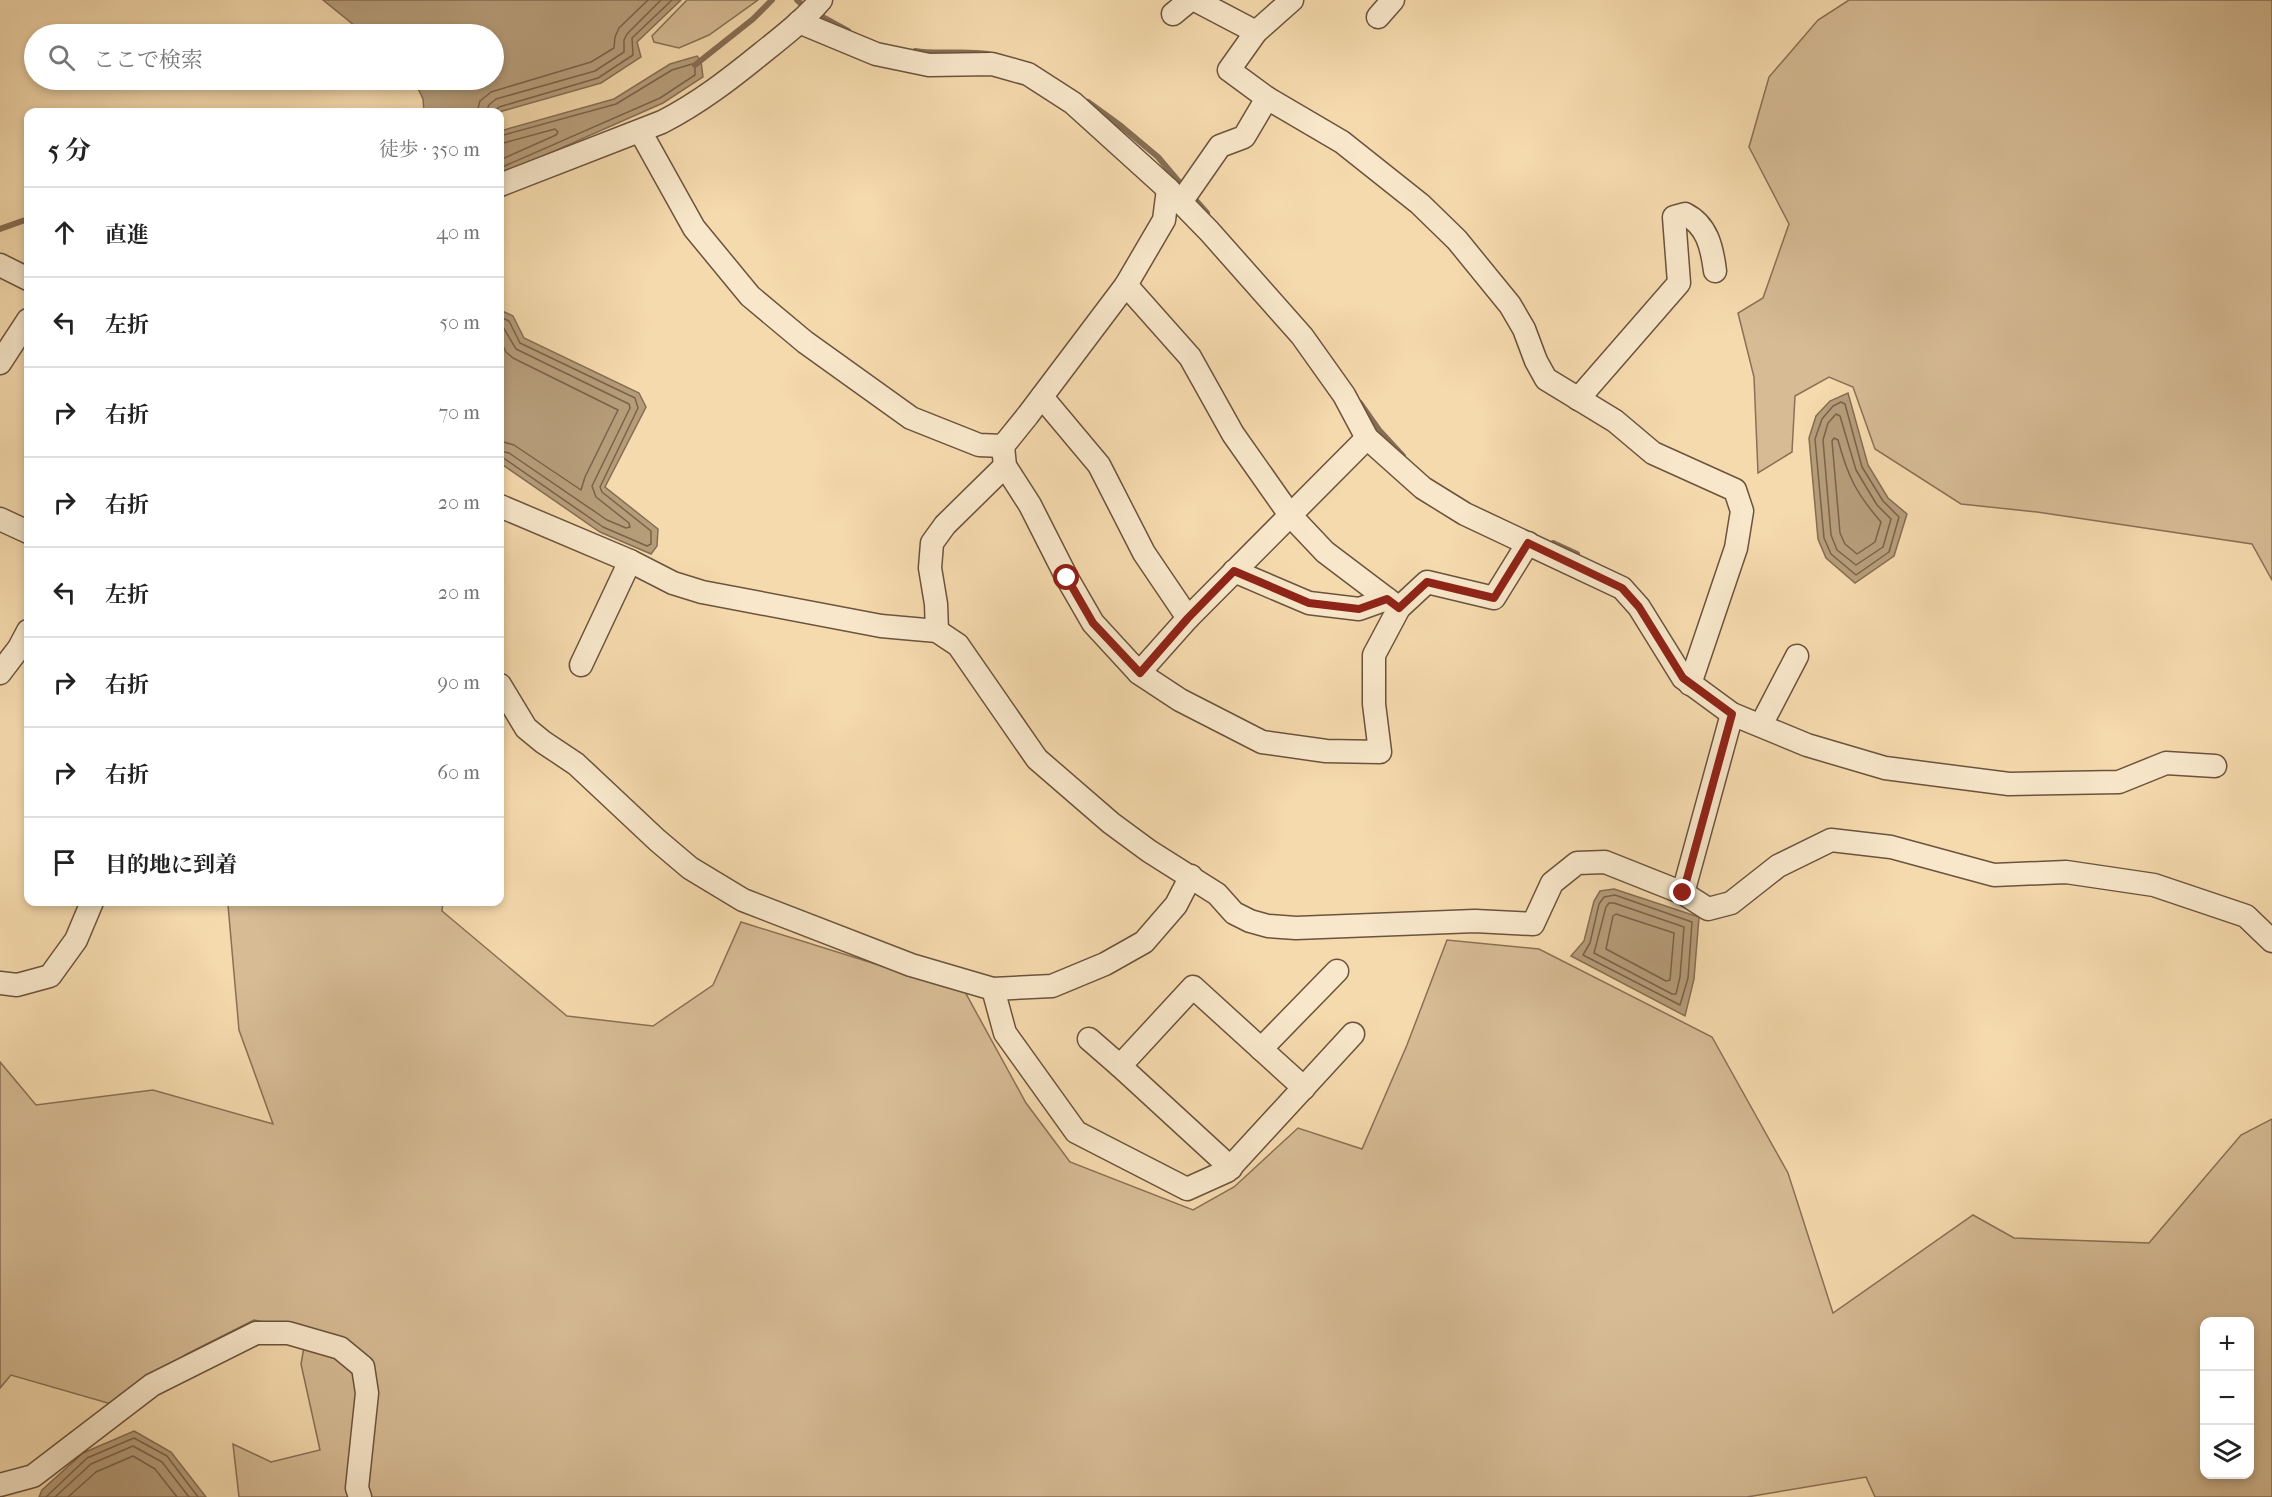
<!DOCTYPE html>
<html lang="ja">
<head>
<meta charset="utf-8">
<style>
  body { margin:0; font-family:"IM FELL French Canon","Noto Serif JP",serif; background:#f6f6f6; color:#222 }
  .controls { position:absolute; right:18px; bottom:18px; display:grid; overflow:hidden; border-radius:12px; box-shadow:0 3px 9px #0003 }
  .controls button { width:54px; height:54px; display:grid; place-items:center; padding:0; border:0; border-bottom:2px solid #e0e0e0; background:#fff; color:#222; font:30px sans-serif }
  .stop { position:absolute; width:18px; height:18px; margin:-14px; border:4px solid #8f2418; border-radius:50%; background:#fff }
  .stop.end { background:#8f2418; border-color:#fff; box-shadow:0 2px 6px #0008 }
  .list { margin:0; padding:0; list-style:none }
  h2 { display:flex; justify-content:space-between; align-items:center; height:78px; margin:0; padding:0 24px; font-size:26px }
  h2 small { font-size:20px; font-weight:400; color:#767676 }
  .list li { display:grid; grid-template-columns:39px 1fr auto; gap:18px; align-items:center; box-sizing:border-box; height:90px; padding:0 24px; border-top:2px solid #e0e0e0 }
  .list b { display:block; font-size:22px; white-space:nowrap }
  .list em { font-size:20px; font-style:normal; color:#767676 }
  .icon { flex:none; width:33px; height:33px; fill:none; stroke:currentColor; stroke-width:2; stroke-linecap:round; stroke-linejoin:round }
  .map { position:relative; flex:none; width:2272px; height:1497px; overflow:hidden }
  .search { position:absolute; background:#fff; box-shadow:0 3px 9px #0003; left:24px; top:24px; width:480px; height:66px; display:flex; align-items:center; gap:15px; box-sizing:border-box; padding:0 21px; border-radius:33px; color:#767676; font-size:22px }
  .panel { position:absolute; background:#fff; box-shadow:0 3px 9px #0003; left:24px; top:108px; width:480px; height:798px; border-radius:12px }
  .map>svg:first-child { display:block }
</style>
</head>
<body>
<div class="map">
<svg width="2272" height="1497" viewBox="0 0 2272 1497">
  <rect width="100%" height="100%" fill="#f5daad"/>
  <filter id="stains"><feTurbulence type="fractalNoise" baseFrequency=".00333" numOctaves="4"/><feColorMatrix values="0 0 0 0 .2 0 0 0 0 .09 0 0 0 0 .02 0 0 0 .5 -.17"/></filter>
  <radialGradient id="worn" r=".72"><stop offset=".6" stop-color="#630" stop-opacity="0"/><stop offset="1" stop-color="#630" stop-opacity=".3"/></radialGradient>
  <g fill="#d6bb94" stroke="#8a7056" stroke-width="1.5" fill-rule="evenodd">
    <polygon points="687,0 758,0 709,35 679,48 654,42 652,36"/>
    <polygon points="1849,0 2272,0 2272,580 2252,544 2037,512 1961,504 1875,449 1853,387 1829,377 1795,396 1792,452 1758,473 1754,377 1738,313 1763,298 1789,224 1749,147 1769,77 1818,20"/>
    <path d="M231,902H443L442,911L567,1016L653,1026L713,985L741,922L965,992L1026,1103L1070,1162L1193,1210L1234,1187L1298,1128L1362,1149L1407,1045L1447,940L1539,949L1712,1037L1788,1173L1833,1313L1973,1215L2014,1238L2149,1243L2241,1135L2272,1119V1497H1875L1866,1477L1747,1497H239L233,1444L271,1462L320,1450L301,1364L307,1330L254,1320L187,1354L111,1404L11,1375L0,1388V1062L36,1105L153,1090L273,1124L239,1030L228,905ZM2204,1322H2250V1474H2204Z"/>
  </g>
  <g fill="#b69d7a" stroke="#866d53" stroke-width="1.5">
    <polygon points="323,0 681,0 637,42 641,57 601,83 499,112 424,112 423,99 414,80 494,80 494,34 365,34"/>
    <polygon points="697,56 701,61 703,77 663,103 500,175 500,131 614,99 670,64"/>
    <polygon points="500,310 513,316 524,338 639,393 646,407 605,487 658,529 657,546 651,554 600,532 500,463"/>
    <polygon points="1848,393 1868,465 1888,498 1907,514 1894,556 1855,583 1826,558 1818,539 1809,438 1816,416 1830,401"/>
    <polygon points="1614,889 1699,917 1694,979 1685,1016 1571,956 1584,941 1594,901 1600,891"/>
    <polygon points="134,1431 171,1452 206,1497 39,1497 42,1490 83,1453"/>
  </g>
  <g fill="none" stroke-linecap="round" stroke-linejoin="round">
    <g stroke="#7a6249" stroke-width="1.5">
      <polyline points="477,112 480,101 491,92 591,62 614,48 615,37 619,28 648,0"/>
      <polyline points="486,112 489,105 496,99 595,71 624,52 624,40 627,34 661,0"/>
      <polyline points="494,112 499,107 598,78 633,55 632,38 672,0"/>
      <polyline points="500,136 616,104 672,70 692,64 695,66 695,75 660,98 500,168"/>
      <polyline points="500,144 555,129 558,132 556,135 500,160"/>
      <polyline points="500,317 509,321 520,343 635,398 638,408 600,487 602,492 651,531 651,544 647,546 603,527 505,459 500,458"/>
      <polyline points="500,325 503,327 516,349 629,404 630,408 592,486 596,497 629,523 630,527 626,528 607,520 509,453 500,451"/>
      <polyline points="500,340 506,352 513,358 618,410 585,477 581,490 514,445 500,441"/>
      <polygon points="1841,402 1845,404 1862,467 1883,501 1899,517 1889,552 1856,575 1831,554 1824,538 1815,439 1822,419 1833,406"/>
      <polygon points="1836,414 1840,416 1856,470 1877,505 1891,519 1883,547 1856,565 1837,550 1831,535 1823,440 1828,423"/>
      <path d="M1834,438L1838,440C1848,477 1856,493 1881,522L1875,542L1857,554L1845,544L1840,533L1832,441Z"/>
      <polygon points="1615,895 1692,922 1688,978 1680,1005 1583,955 1590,943 1599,904 1604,897"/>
      <polygon points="1609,903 1614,903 1684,927 1680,977 1676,994 1672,994 1594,953 1606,907"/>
      <polygon points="1616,914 1674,933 1670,980 1666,981 1606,949 1613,916"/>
      <polyline points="46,1497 87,1458 134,1438 167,1456 198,1497"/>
      <polyline points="55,1497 91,1464 133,1446 162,1462 189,1497"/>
      <polyline points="68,1497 96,1472 133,1456 155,1469 177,1497"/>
    </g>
    <g stroke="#866d53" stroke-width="6">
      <polyline points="797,0 806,8"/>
      <polyline points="815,13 848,31"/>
      <path d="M915,51C939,55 963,50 988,54"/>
      <polyline points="695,65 753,19 772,0"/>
      <polyline points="1088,102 1121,126 1158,157 1185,189"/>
      <polyline points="1192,196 1207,213"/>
      <polyline points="0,229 28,219"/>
      <polyline points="1360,403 1379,430 1403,456"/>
      <polyline points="1553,543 1577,554"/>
    </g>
    <defs>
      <g id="minor">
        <polyline points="1195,0 1256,32"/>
        <polyline points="1173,14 1190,0"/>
        <polyline points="1378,17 1393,0"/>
        <polyline points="799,22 876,54 929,65 992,64 1028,74 1073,103 1168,189 1209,231 1302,336 1344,395 1367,438 1423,488 1465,514 1622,588 1639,607 1683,678 1732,714 1807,745 1885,768 2009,784 2119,782 2166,763 2215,766"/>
        <polyline points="1267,98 1342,142 1420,204 1457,240 1510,305 1524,329 1536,361 1546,379 1615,421 1653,453 1735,490 1742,511 1736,548 1690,684"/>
        <polyline points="640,131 694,228 750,296 805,342 911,418 979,445 1003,446 1028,415 1126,285 1164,220 1168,189"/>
        <path d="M500,185L662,122C699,103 730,79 762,53C782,37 804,20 821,0"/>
        <polyline points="1181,202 1220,146 1244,137 1267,98 1229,70 1256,32 1292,0"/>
        <polyline points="0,265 28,279"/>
        <polyline points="1126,285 1190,357 1233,434 1290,515 1325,552 1399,608"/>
        <polyline points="0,363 28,320"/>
        <polyline points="1042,397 1099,465 1144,553 1188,618"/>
        <path d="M1578,399L1679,283L1674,217L1685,214C1707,225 1712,247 1715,271"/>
        <polyline points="1003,446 1005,466 1030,505 1067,578 1093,623 1139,673 1180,700 1262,742 1326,751 1380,752 1374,704 1374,655 1399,608 1427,582 1494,598 1528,543"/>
        <polyline points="500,506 630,561 673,583 702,592 881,626 937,631 958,645 1037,759 1111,823 1149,851 1217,894 1234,913 1250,921 1268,926 1296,928 1475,921 1533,924 1552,883 1577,863 1605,862 1683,893 1732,714"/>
        <polyline points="0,519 28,532"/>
        <polyline points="1234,571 1309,603 1359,609 1387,599"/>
        <polyline points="937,631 936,604 930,568 932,543 945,525 1005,466"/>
        <polyline points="581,665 630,561"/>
        <polyline points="0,673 19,648 28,631"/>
        <polyline points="1139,673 1188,618 1367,438"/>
        <polyline points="500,685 526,728 543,742 576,764 657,840 690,868 743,900 911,965 993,989 1052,986 1105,964 1144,942 1176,905 1191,876"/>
        <polyline points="1761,725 1797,656"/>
        <polyline points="1683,893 1708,909 1731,903 1778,866 1831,840 1891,847 1994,875 2066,872 2154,885 2246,916 2272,941"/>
        <polyline points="0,983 17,985 50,976 76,940 92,902"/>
        <polyline points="993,989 1005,1033 1076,1132 1187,1189 1227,1171 1353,1034"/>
        <polyline points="1089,1039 1120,1066"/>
        <polyline points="1261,1049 1337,971"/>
        <polyline points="1231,1168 1120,1066 1193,987 1304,1088"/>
        <polyline points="0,1485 33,1476 152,1385 256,1333 288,1333 340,1348 363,1367 367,1393 357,1488 360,1497"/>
      </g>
    </defs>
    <use href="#minor" stroke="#6b533d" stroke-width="25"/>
    <use href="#minor" stroke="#f8e7ca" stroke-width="22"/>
  </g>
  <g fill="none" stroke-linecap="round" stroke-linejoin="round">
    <polyline stroke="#8f2418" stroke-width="8" points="1067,578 1093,623 1140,673 1188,618 1234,571 1309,603 1359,609 1387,599 1399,608 1427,582 1494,598 1528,543 1622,588 1639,607 1683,678 1732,714 1683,893"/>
  </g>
  <rect width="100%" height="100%" filter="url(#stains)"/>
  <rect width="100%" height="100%" fill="url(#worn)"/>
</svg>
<div class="controls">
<button>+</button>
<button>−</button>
<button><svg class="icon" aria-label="layers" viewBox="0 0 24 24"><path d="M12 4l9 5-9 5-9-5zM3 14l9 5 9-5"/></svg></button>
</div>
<div class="stop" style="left:1067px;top:578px"></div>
<div class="stop end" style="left:1683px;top:893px"></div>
<div class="search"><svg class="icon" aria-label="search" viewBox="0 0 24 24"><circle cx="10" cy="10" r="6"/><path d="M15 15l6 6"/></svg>ここで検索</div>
<section class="panel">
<h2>5 分<small>徒歩 · 350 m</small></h2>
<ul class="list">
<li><svg class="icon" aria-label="ahead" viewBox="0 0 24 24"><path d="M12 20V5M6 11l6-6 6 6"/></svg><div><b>直進</b></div><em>40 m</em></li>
<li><svg class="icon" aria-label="left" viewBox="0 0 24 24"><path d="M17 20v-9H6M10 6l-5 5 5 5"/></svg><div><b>左折</b></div><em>50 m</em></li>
<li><svg class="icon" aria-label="right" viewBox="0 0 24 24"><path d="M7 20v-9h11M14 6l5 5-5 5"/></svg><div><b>右折</b></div><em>70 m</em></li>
<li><svg class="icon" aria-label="right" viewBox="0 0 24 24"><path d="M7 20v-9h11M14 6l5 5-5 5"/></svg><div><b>右折</b></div><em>20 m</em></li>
<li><svg class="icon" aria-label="left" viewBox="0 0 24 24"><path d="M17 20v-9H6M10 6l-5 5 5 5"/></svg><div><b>左折</b></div><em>20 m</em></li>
<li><svg class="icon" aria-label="right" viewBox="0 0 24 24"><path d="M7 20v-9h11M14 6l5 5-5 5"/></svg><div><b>右折</b></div><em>90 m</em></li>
<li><svg class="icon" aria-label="right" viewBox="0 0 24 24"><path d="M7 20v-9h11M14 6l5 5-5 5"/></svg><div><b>右折</b></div><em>60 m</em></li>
<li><svg class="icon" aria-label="arrive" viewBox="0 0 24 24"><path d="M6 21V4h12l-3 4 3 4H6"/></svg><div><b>目的地に到着</b></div></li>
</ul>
</section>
</div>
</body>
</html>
